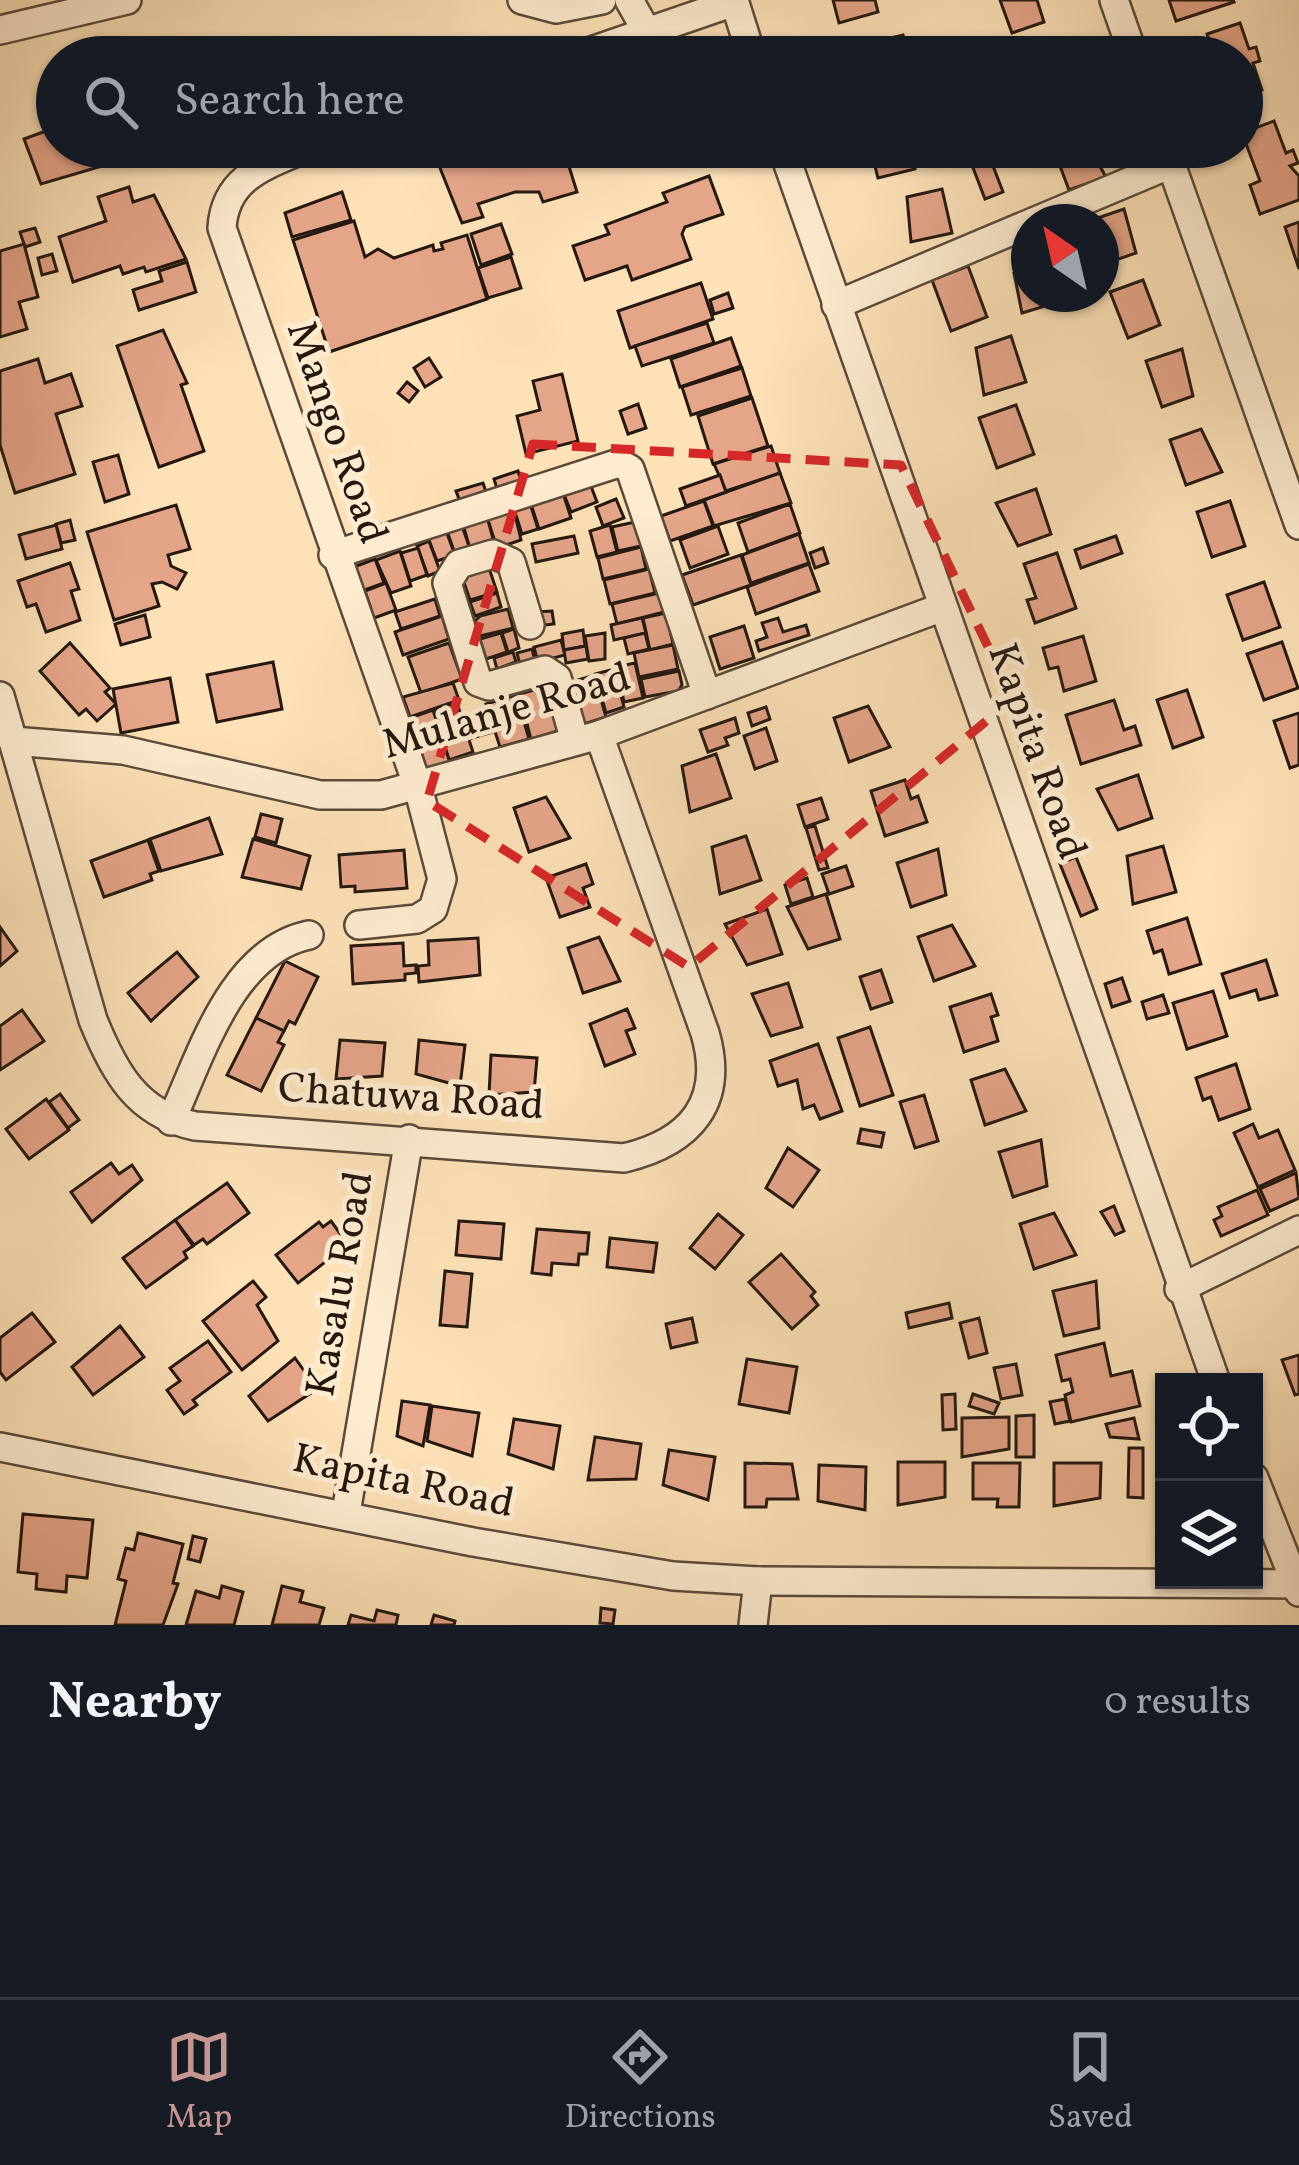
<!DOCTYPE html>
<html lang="en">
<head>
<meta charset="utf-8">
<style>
  body { margin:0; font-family:Vollkorn,serif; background:#242831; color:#f1f3f6 }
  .controls { position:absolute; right:36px; bottom:36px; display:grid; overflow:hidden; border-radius:0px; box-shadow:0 3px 9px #0004 }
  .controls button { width:108px; height:108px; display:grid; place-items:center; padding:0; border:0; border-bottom:3px solid #363941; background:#171b24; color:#f1f3f6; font:60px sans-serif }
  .compass { position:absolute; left:1011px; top:204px; width:108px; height:108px; border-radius:50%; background:#171b24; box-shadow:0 3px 9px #0004; rotate:326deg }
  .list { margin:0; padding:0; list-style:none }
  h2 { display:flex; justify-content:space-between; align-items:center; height:156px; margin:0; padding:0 48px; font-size:51px }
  h2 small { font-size:39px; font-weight:400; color:#9ea1a6 }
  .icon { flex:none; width:66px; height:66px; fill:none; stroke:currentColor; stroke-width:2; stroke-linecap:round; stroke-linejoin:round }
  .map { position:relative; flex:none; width:1299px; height:1625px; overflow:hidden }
  .search { position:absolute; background:#171b24; box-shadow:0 3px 9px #0004; left:36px; right:36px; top:36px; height:132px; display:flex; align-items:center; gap:30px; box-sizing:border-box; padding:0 42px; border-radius:66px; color:#9ea1a6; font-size:45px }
  .sheet { height:372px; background:#171b24 }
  nav { display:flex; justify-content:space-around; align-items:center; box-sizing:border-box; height:168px; border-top:3px solid #363941; background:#171b24; font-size:33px; color:#9ea1a6 }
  nav a { display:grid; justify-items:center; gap:6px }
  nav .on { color:#c59692 }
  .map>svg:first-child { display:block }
</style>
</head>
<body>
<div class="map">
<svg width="1299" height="1625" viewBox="0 0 1299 1625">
  <rect width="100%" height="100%" fill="#fde1b7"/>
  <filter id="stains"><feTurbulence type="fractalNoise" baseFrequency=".00167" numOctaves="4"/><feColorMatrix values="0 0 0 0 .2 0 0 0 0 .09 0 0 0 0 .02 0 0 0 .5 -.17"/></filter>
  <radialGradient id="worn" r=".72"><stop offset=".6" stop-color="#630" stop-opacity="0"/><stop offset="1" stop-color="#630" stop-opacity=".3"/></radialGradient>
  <g fill="#e5a589" stroke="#241810" stroke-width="3">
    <polygon points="833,0 875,0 878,12 839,23"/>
    <polygon points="1000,0 1037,0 1044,22 1012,33"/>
    <polygon points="1169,0 1233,0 1234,2 1176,21"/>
    <polygon points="1240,23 1249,49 1256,47 1260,61 1253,63 1262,90 1242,98 1242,57 1215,57 1207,34"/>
    <polygon points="903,35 908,57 872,57 869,43"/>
    <polygon points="1274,121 1286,153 1293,150 1298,163 1290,166 1299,176 1299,200 1260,214 1250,185 1260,181 1242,133"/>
    <polygon points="57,127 57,147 122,147 126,159 41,184 24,139"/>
    <polygon points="497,147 563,147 577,192 543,202 539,192 515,192 478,204 483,217 462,223 436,158 463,149 465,157"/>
    <polygon points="870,147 910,147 915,169 878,178"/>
    <polygon points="1053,147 1089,147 1106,177 1069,190"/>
    <polygon points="990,158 1003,192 985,199 972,165"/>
    <polygon points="709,176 723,214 685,227 682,234 691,259 632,280 627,266 585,280 573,246 609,234 605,225 667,202 663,193"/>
    <polygon points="129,187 133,202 154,195 186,259 146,272 144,267 123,274 120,266 73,282 59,237 106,221 98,197"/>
    <polygon points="942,189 952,233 911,242 907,197"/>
    <polygon points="342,192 351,220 292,237 285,213"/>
    <polygon points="1124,209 1136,253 1104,264 1101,222 1089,221"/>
    <polygon points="354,221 365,257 378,249 394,258 433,245 434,251 443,249 441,243 467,235 487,299 329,352 293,240"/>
    <polygon points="1299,222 1299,269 1285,227"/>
    <polygon points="501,224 512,254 481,265 471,234"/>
    <polygon points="35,228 40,242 25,247 20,232"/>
    <polygon points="24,244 38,297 19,302 27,329 0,337 0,251"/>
    <polygon points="52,254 57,271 42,275 38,258"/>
    <polygon points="511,257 521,288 488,298 478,268"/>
    <polygon points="187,262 196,292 139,310 133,290 162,281 159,271"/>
    <polygon points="968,266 987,317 951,331 932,280"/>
    <polygon points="1029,268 1029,294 1038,294 1042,307 1022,313 1014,273"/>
    <polygon points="1143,280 1160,325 1128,338 1110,292"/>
    <polygon points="701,283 713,319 630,348 618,311"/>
    <polygon points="728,293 733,308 714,314 710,300"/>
    <polygon points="707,323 714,343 642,366 635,346"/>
    <polygon points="163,330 187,383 181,385 204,451 159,467 117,346"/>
    <polygon points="1011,336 1026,382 984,395 976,348"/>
    <polygon points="731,338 741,366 680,387 671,359"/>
    <polygon points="1182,349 1193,396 1162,407 1146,361"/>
    <polygon points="429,358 441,377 425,387 414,368"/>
    <polygon points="38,359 45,383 71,374 82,406 56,414 75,474 15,493 0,445 0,371"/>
    <polygon points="742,368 751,396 691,415 682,387"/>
    <polygon points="562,374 578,441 526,454 517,416 540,410 533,381"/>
    <polygon points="407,382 418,391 409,402 398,393"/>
    <polygon points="752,398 768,446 713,464 698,416"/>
    <polygon points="638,404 646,428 628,434 620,411"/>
    <polygon points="1016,405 1034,454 997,468 979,418"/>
    <polygon points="1201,429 1222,472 1186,485 1170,440"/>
    <polygon points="771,446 780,473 726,491 714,464"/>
    <polygon points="118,455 129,494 105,502 93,462"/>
    <polygon points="518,471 523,487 499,495 494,479"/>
    <polygon points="780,473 791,503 714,526 704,500"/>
    <polygon points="720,475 726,492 686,506 680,489"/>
    <polygon points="589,481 597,502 571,512 563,492"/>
    <polygon points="483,483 488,498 462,507 456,491"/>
    <polygon points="1036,489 1051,534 1018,546 996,503"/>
    <polygon points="562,490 571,518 539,529 530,501"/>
    <polygon points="616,499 624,518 603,526 596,507"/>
    <polygon points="529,500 538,529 522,534 513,506"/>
    <polygon points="704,501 713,526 670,541 661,516"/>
    <polygon points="1230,501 1245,546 1212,557 1197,512"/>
    <polygon points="790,504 800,533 748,552 738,523"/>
    <polygon points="176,505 190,549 168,555 171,566 186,573 177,589 162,582 152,584 159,606 114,620 87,532"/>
    <polygon points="513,506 521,540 497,548 486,514"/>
    <polygon points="486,513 495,546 470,549 462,521"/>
    <polygon points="70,520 75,540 61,543 56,524"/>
    <polygon points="635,522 641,546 618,551 612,527"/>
    <polygon points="461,523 470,549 455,554 446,528"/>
    <polygon points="56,525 62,549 26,559 19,535"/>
    <polygon points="610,525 617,552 597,557 590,531"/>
    <polygon points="718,526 728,554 690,568 680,540"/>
    <polygon points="445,528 455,555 437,561 427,535"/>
    <polygon points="799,534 809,563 751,583 742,555"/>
    <polygon points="574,536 578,553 536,562 532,544"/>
    <polygon points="1116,536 1122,553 1081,568 1075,550"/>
    <polygon points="429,541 440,571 428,576 417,546"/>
    <polygon points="641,547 646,569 603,579 598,558"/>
    <polygon points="418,548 427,575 410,581 401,553"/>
    <polygon points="823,548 828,563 815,568 810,553"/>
    <polygon points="400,551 411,586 391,593 376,560"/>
    <polygon points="1057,553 1076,608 1035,623 1027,600 1036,598 1024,564"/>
    <polygon points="741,555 751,585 693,605 682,575"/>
    <polygon points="375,559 384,583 362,591 354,567"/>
    <polygon points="70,563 79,589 71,591 80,620 46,632 36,604 27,607 18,581"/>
    <polygon points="809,564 819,591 756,614 747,587"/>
    <polygon points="488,565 497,592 470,600 461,574"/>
    <polygon points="649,569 655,593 610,604 604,580"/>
    <polygon points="1264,582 1280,627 1243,640 1227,595"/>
    <polygon points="386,583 396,610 374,618 365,591"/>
    <polygon points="497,593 501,607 475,616 470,602"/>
    <polygon points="659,593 664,612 617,624 612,604"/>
    <polygon points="435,599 440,616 401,629 395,612"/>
    <polygon points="508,609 513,628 480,636 475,621 480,616"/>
    <polygon points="552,611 554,624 535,626 534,612"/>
    <polygon points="666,613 673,644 650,650 643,618"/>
    <polygon points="145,615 150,637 121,645 115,624"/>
    <polygon points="442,616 449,639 403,655 395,632"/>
    <polygon points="642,618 646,633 614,640 611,625"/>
    <polygon points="778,618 783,632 806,625 809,635 759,651 756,641 767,637 762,623"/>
    <polygon points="744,626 754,658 720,669 710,637"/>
    <polygon points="514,629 519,648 508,652 502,633"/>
    <polygon points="583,630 585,646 564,650 562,634"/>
    <polygon points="501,633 507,652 486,659 480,639"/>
    <polygon points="605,633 605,659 589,661 585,636"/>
    <polygon points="645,633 649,649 628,654 624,638"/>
    <polygon points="1083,636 1096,681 1064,691 1058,667 1049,669 1043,648"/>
    <polygon points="561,640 565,655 538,662 534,647"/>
    <polygon points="1282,642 1298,688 1264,700 1247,654"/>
    <polygon points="70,643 110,688 105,692 116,704 97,721 86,709 79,715 40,671"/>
    <polygon points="449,643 462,679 421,693 408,657"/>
    <polygon points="673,645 678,669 639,677 634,653"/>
    <polygon points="586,646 588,659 566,663 564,650"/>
    <polygon points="532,649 536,665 521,669 517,653"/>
    <polygon points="513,652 516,662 497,669 494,658"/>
    <polygon points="273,662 282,709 217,722 207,675"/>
    <polygon points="635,663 643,698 624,702 616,667"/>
    <polygon points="614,669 624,707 606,713 595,674"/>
    <polygon points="679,671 682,685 678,691 645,697 641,679"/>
    <polygon points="595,675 600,694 573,701 568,683"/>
    <polygon points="170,678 178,722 121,733 113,689"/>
    <polygon points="453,683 459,700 410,717 403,697"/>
    <polygon points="549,686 561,730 531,739 519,694"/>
    <polygon points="1187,690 1203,737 1173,748 1157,700"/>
    <polygon points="516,695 529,739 500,747 486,704"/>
    <polygon points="600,696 606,717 581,725 575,704"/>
    <polygon points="1114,700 1124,730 1135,726 1141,745 1081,764 1066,715"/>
    <polygon points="457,703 473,752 449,760 434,710"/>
    <polygon points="868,706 890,747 849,762 834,718"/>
    <polygon points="766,707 770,719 752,726 748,713"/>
    <polygon points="486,709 493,732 469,739 462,716"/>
    <polygon points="433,710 450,763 427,770 410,718"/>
    <polygon points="1299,713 1299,765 1290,768 1274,721"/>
    <polygon points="735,718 739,733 725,738 728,745 708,752 700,730"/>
    <polygon points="1026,720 1035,751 1022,755 1013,724"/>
    <polygon points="766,728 777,761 755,769 744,736"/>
    <polygon points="716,754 731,798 690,812 682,766"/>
    <polygon points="1138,775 1152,818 1118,830 1097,789"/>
    <polygon points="905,780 911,799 918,796 927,822 885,836 871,791"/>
    <polygon points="546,797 570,838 529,852 514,808"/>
    <polygon points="821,798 828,819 805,827 798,805"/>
    <polygon points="261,814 282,819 276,843 255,837"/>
    <polygon points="209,818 222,854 161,871 150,839"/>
    <polygon points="815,826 828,868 819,870 806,828"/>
    <polygon points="746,836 761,880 720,894 712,847"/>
    <polygon points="253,839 310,856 301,889 242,877"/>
    <polygon points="148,840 159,871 150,874 152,880 104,897 91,861"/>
    <polygon points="1163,846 1176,892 1133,904 1127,856"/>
    <polygon points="938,849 946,895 911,907 897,863"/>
    <polygon points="404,850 407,888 355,892 355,886 341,887 339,855"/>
    <polygon points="1076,857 1097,909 1081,916 1060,864"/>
    <polygon points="586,864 593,884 583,888 590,907 560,917 546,878"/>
    <polygon points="846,866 853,886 829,894 822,874"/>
    <polygon points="807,878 813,897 791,904 785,885"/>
    <polygon points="826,894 840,939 808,949 787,907"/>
    <polygon points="767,909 782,954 747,965 725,924"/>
    <polygon points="1187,918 1201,964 1169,974 1162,950 1154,953 1147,931"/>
    <polygon points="952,925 975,966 934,981 918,937"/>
    <polygon points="0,927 17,951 0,966"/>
    <polygon points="599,937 620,981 583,993 568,948"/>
    <polygon points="478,938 480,975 419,982 418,966 429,965 428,941"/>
    <polygon points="403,943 404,966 416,965 416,973 405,974 405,980 353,984 351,946"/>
    <polygon points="177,952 198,977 151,1021 128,993"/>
    <polygon points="1266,960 1277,995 1259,1000 1256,990 1230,998 1222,974"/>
    <polygon points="285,961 318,977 295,1024 289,1021 284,1031 256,1018"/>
    <polygon points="881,970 892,1002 871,1009 860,977"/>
    <polygon points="1122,978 1130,1001 1112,1007 1105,984"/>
    <polygon points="788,983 802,1027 771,1036 752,994"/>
    <polygon points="1213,991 1227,1036 1187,1049 1173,1003"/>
    <polygon points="991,994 998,1015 991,1017 998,1041 964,1052 950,1007"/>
    <polygon points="1163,995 1169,1013 1147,1019 1142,1002"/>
    <polygon points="627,1009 635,1028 626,1031 635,1054 605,1066 590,1024"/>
    <polygon points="22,1010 44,1041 0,1070 0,1026"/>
    <polygon points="256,1018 284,1031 278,1042 284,1045 261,1091 227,1075"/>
    <polygon points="870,1027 893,1095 860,1106 838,1038"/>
    <polygon points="340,1040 385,1043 382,1076 336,1079"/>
    <polygon points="419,1040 465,1045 460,1086 416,1074"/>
    <polygon points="818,1044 842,1111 820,1119 814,1105 803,1109 797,1080 778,1086 770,1061"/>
    <polygon points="491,1055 537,1058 534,1092 489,1095"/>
    <polygon points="1236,1064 1250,1109 1219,1120 1211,1097 1203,1100 1196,1078"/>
    <polygon points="1005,1069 1026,1111 985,1125 971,1080"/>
    <polygon points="60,1094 79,1120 68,1128 49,1102"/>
    <polygon points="924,1095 938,1141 915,1148 900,1102"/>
    <polygon points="46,1099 69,1130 29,1159 6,1129"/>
    <polygon points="1253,1124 1259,1138 1278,1130 1295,1170 1258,1187 1234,1133"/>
    <polygon points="861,1129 884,1133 881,1147 858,1143"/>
    <polygon points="1041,1140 1047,1186 1013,1197 999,1152"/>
    <polygon points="788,1148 819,1170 793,1207 766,1188"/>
    <polygon points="111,1163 119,1174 132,1165 142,1180 92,1222 71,1192"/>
    <polygon points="1296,1173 1299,1198 1270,1211 1260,1189"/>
    <polygon points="227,1183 249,1213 207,1244 203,1239 194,1245 175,1220"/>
    <polygon points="1257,1190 1268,1215 1221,1236 1214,1220 1222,1216 1218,1207"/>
    <polygon points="1114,1206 1124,1231 1115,1235 1101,1212"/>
    <polygon points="1054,1213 1076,1255 1034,1269 1020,1224"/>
    <polygon points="718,1214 743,1235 715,1269 690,1248"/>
    <polygon points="175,1220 193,1246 184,1252 187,1258 146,1288 123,1258"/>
    <polygon points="331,1221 344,1239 333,1247 337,1253 298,1283 276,1255 319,1222 323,1227"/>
    <polygon points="459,1221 504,1224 501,1259 456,1255"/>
    <polygon points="537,1229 589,1233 587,1254 579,1254 578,1265 552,1263 551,1275 532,1273"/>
    <polygon points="610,1238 657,1243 653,1272 607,1267"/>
    <polygon points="781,1254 815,1292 811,1296 818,1305 792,1329 749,1282"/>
    <polygon points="445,1271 472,1274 467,1327 440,1325"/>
    <polygon points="253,1281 266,1297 257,1305 278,1341 242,1370 203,1321"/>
    <polygon points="1096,1281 1099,1328 1064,1336 1053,1291"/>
    <polygon points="949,1303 952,1318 909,1328 906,1313"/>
    <polygon points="32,1313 55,1342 6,1380 0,1372 0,1338"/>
    <polygon points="692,1318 697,1342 671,1348 666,1324"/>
    <polygon points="979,1318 987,1353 969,1358 960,1323"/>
    <polygon points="120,1326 144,1357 93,1395 72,1367"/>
    <polygon points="208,1341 231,1372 193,1400 197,1405 184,1414 167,1390 180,1381 170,1368"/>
    <polygon points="1104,1343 1111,1376 1132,1371 1140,1406 1071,1422 1065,1395 1073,1392 1070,1379 1062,1381 1056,1355"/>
    <polygon points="1299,1355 1299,1394 1295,1395 1282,1360"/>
    <polygon points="295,1358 317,1389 268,1421 249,1396"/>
    <polygon points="747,1359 797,1367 789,1413 739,1404"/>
    <polygon points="1016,1364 1022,1395 1001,1399 994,1368"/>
    <polygon points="955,1394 956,1429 943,1430 942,1395"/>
    <polygon points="973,1394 999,1403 994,1414 969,1406"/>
    <polygon points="1065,1399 1070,1421 1055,1424 1050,1402"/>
    <polygon points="402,1401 430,1405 423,1446 397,1436"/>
    <polygon points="432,1406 479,1413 472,1456 427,1441"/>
    <polygon points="1034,1415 1034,1457 1016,1457 1016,1416"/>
    <polygon points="1009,1417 1009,1449 962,1457 962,1418"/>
    <polygon points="1134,1418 1139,1439 1110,1437 1106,1424"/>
    <polygon points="514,1419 560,1426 553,1469 508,1454"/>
    <polygon points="595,1437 641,1444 636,1479 588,1480"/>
    <polygon points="1129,1448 1143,1448 1143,1498 1128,1497"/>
    <polygon points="669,1450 715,1457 708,1500 663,1485"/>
    <polygon points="898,1462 945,1462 945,1497 898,1505"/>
    <polygon points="745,1463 792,1464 798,1499 767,1499 766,1507 745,1507"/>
    <polygon points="973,1463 1020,1463 1019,1507 997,1507 998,1499 973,1499"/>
    <polygon points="1054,1463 1101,1463 1100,1498 1054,1506"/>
    <polygon points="819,1465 866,1467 865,1510 818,1501"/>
    <polygon points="23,1514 93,1520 87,1578 67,1576 66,1592 36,1589 37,1574 18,1572"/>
    <polygon points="138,1533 183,1544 173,1583 178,1584 163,1625 115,1625 126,1581 118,1579 126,1548 134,1550"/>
    <polygon points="193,1536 206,1539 200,1562 188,1559"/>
    <polygon points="222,1586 243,1592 234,1625 186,1625 196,1591 219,1598"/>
    <polygon points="282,1586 303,1591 300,1602 324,1608 319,1625 272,1625"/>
    <polygon points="601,1608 615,1610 613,1624 600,1623"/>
    <polygon points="377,1610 398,1615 396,1625 348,1625 351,1615 374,1621"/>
    <polygon points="434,1615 455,1621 454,1625 431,1625"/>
  </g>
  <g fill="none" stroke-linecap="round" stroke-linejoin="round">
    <defs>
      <g id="minor">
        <polyline points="522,0 556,9 602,0"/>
        <polyline points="629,0 647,32"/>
        <polyline points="734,0 752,57"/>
        <polyline points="1114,0 1134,57"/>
        <polyline points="0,30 127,0"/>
        <polyline points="574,57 734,2"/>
        <path d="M309,147C267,165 225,176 222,228L418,787L442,879L433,909L417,919L359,925"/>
        <polyline points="782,147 1216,1382"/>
        <polyline points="1165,147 1299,525"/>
        <polyline points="836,305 1171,164"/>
        <polyline points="333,555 619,463 630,469 707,695"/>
        <polyline points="530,625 511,562 493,554 459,564 447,583 478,682 489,686 545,670 557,678 575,741"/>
        <path d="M0,696L93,1020C114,1072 137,1114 195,1126L624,1158C691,1142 725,1102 705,1033L599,735"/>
        <polyline points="13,741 123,750 320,795 381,795 599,735 940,608"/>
        <path d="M171,1121C201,1056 231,951 309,935"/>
        <polyline points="1179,1289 1299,1230"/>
        <polyline points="0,1447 473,1542 673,1576 758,1581 1296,1584"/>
        <polyline points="1254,1478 1299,1592"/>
        <polyline points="346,1513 409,1139"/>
        <polyline points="753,1625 758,1581"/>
      </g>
    </defs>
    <use href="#minor" stroke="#5a4a3a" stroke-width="32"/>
    <use href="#minor" stroke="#feecd0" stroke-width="27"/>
  </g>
  <path fill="none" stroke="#d62828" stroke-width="9" stroke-dasharray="24 15" stroke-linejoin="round" d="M533,444L901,465L1013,699L689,967L427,801Z"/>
  <g text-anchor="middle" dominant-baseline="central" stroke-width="10" stroke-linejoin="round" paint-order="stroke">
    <g font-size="42" fill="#241810" stroke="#feecd0">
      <text transform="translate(335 433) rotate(71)">Mango Road</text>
      <text transform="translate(507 713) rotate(-16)">Mulanje Road</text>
      <text transform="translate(1035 752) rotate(71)">Kapita Road</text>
      <text transform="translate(411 1099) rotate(4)">Chatuwa Road</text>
      <text transform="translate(342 1284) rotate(-80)">Kasalu Road</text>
      <text transform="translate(403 1483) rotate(12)">Kapita Road</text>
    </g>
  </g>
  <rect width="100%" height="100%" filter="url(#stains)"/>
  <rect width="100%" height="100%" fill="url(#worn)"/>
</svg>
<div class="controls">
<button><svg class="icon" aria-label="locate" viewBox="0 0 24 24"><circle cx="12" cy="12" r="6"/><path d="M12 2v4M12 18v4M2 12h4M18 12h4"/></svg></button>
<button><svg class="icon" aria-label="layers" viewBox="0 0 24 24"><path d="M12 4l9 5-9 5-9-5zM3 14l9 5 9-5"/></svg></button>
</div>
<svg class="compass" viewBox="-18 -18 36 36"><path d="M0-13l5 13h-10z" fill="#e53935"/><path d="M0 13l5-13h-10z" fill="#9ea1a6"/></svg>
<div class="search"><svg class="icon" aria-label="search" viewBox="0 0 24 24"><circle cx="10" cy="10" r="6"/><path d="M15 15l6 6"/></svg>Search here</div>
</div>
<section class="sheet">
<h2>Nearby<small>0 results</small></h2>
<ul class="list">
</ul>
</section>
<nav>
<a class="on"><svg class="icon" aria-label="map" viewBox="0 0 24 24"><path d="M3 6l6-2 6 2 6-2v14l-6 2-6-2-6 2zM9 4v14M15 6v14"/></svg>Map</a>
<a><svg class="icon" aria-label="directions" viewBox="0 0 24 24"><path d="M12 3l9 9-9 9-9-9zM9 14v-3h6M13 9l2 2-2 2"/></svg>Directions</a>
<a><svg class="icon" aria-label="saved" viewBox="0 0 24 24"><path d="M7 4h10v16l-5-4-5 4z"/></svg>Saved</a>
</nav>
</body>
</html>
